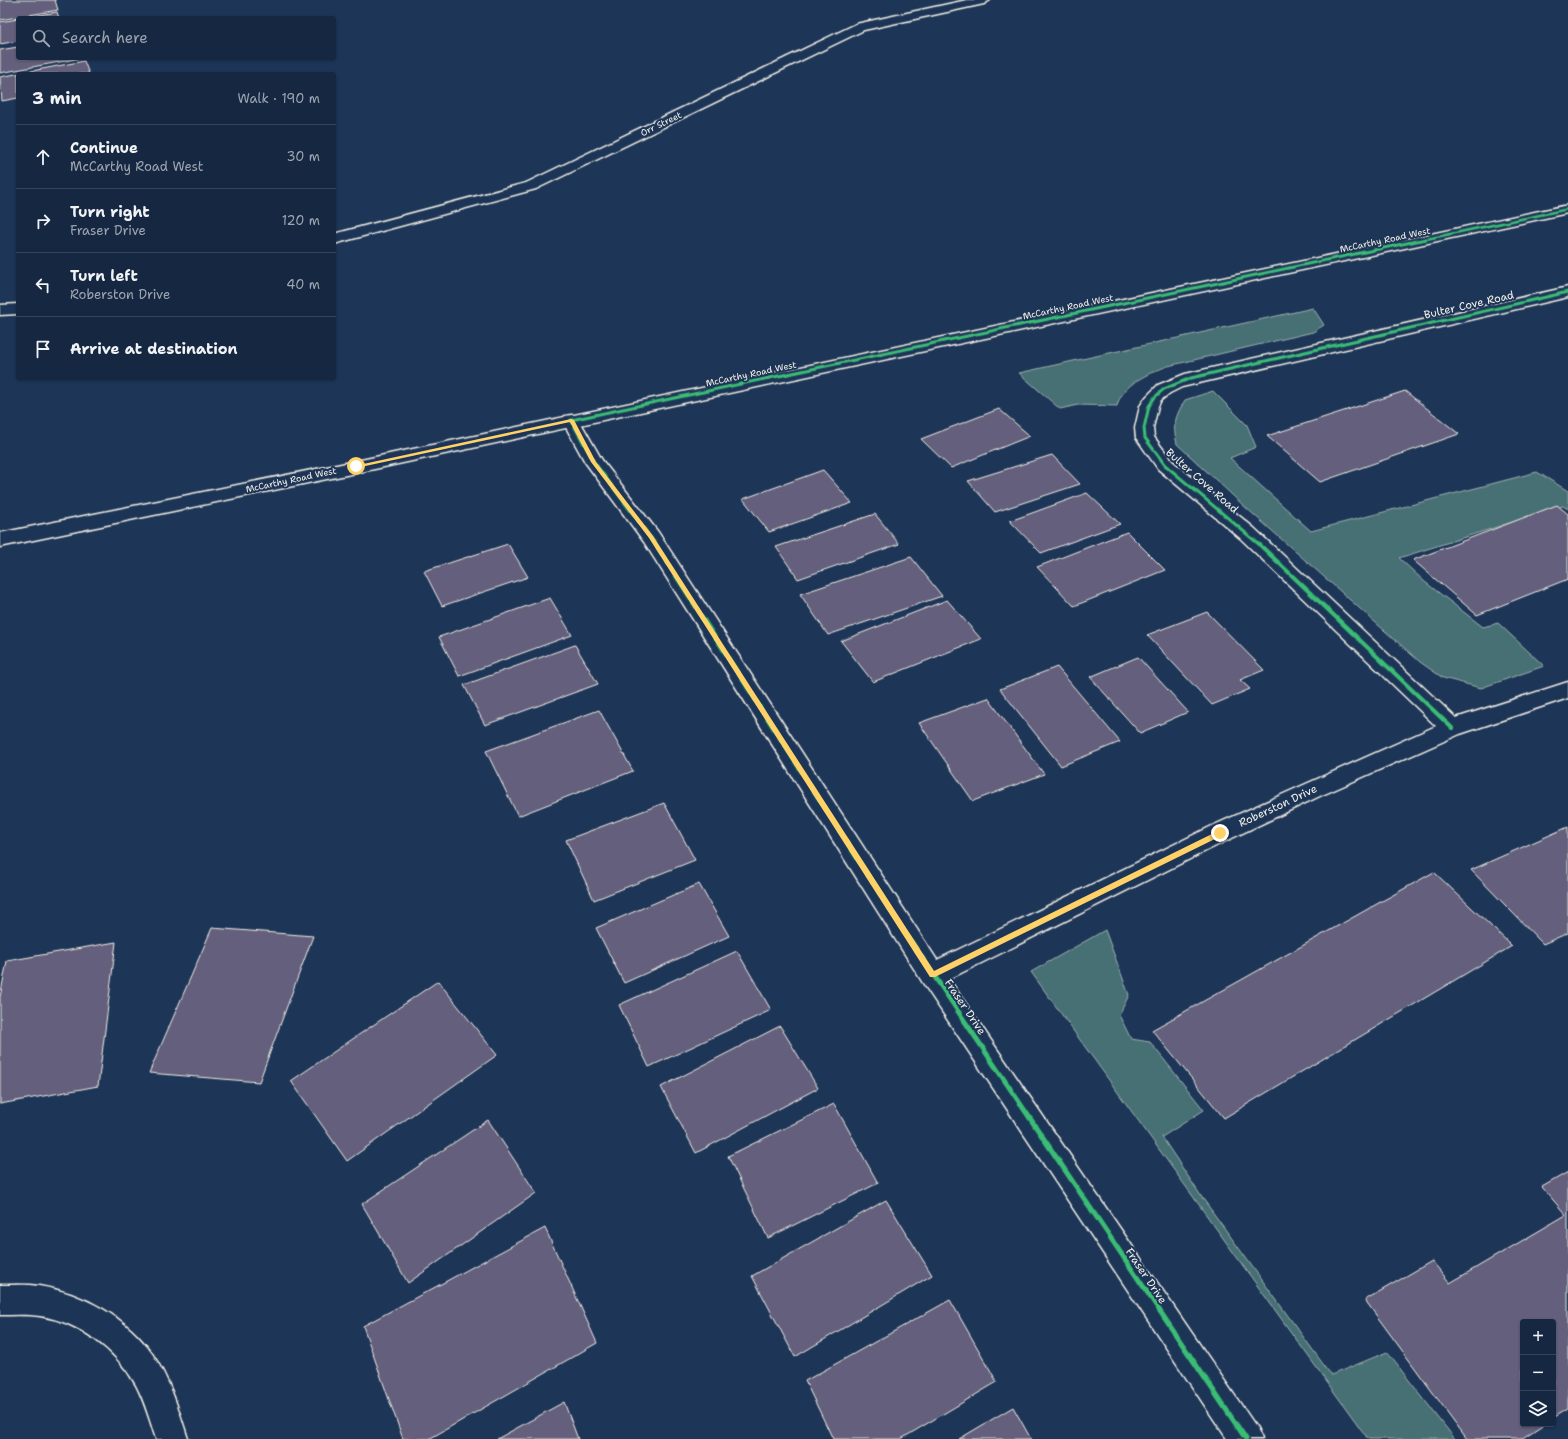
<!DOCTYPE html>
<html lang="en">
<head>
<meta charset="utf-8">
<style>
  body { margin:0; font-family:"Shantell Sans",sans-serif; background:#1f3048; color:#f1f3f6 }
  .controls { position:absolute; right:12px; bottom:12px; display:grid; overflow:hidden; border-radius:4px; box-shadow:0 1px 3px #0004 }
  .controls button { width:36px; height:36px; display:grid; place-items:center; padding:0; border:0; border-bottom:1px solid #35445a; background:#162841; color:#f1f3f6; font:20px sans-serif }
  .stop { position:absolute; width:12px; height:12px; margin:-9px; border:3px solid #ffd166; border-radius:50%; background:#fff }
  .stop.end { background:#ffd166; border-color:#fff; box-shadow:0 1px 4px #0008 }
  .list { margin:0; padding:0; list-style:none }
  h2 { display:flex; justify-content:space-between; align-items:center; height:52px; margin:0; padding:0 16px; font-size:17px }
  h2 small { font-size:13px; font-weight:400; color:#9ea6b1 }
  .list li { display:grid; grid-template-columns:26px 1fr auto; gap:12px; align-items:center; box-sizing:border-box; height:64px; padding:0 16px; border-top:1px solid #35445a }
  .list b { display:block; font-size:15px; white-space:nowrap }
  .list p { margin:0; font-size:13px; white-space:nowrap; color:#9ea6b1 }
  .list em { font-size:13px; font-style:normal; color:#9ea6b1 }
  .icon { flex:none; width:22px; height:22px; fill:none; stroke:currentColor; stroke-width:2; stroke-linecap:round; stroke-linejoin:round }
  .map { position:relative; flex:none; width:1568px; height:1439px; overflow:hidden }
  .search { position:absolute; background:#162841; box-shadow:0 1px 3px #0004; left:16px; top:16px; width:320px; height:44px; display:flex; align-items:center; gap:10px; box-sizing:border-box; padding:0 14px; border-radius:4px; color:#9ea6b1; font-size:15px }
  .panel { position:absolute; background:#162841; box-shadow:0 1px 3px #0004; left:16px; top:72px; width:320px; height:308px; border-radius:4px }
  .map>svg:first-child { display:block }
</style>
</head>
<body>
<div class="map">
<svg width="1568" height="1439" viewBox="0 0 1568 1439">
  <rect width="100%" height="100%" fill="#1d3557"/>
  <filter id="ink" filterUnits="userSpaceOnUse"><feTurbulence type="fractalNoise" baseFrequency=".025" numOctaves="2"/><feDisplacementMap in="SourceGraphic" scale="8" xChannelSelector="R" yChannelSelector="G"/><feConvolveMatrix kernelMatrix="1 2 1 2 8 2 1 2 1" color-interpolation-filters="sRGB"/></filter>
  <g filter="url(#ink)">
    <g fill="#477075" stroke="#9eb0ae">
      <path d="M1313,308L1324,325L1313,332L1168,366C1149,373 1122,384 1117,406L1078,405L1060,409L1019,373Z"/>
      <path d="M1213,391L1247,425L1256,447L1230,458L1311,531L1537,472L1568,491V509L1563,506L1399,558L1425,582L1483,627L1498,623L1544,666L1481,688L1443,678L1420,662L1244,506L1177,444C1172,425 1175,417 1185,400Z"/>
      <polygon points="1105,930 1129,995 1119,1015 1131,1039 1150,1042 1204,1110 1162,1137 1201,1196 1331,1375 1387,1352 1455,1439 1368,1439 1031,972"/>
    </g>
    <g fill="#635f7c" stroke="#f4f1e8">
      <polygon points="0,0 55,0 58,10 0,20"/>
      <polygon points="57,12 59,18 22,18"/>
      <polygon points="18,19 18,41 0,44 0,22"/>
      <polygon points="18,47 18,58 81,58 0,73 0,50"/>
      <polygon points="84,61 89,74 18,74 18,98 2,101 0,77"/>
      <polygon points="1405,391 1459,434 1320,482 1267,436"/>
      <polygon points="999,409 1030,436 951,468 921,439"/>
      <polygon points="1052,455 1080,484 995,512 968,481"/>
      <polygon points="823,470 852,503 769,532 743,499"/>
      <polygon points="1087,493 1120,524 1041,553 1010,521"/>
      <polygon points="1557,505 1568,514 1568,579 1477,615 1413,560"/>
      <polygon points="875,514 899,544 798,579 776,547"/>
      <polygon points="1127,532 1165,570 1074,606 1037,567"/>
      <polygon points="508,544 528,577 442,606 424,571"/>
      <polygon points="911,557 942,596 828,635 800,594"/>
      <polygon points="550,598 572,635 459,676 439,637"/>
      <polygon points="947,600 981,639 873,682 841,641"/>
      <polygon points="1207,612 1264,670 1240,680 1250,689 1212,705 1147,635"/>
      <polygon points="575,645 598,684 485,725 464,685"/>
      <polygon points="1138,657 1188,712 1140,733 1090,677"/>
      <polygon points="1057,667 1120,742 1061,766 1000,689"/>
      <polygon points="988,698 1044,774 973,801 919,723"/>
      <polygon points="599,710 633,771 518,816 486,751"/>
      <polygon points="664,803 695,860 594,900 566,840"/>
      <polygon points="1568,827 1568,933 1543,944 1471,870"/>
      <polygon points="1434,872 1512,946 1224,1118 1152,1030"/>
      <polygon points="699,884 729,936 624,983 596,928"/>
      <polygon points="212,928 313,936 259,1082 149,1073"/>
      <polygon points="116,942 98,1086 0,1104 0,997 7,961"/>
      <polygon points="737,951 771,1010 649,1067 619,1005"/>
      <polygon points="438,981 497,1055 347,1161 291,1081"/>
      <polygon points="780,1026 818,1088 696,1153 661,1087"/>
      <polygon points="834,1104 878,1183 768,1238 728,1156"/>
      <polygon points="488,1120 536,1193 408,1283 362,1204"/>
      <polygon points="1568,1172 1568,1409 1553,1418 1553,1322 1523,1322 1523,1424 1544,1424 1521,1439 1467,1439 1365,1300 1432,1261 1450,1283 1566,1215 1542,1187"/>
      <polygon points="886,1200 932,1275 795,1357 752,1276"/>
      <polygon points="545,1228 597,1343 429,1439 403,1439 363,1326"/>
      <polygon points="950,1300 997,1382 901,1439 833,1439 805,1381"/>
      <polygon points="564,1402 578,1439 497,1439"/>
      <polygon points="1013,1407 1031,1439 959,1439"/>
    </g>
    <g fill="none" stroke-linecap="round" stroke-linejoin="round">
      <defs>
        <g id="street">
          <polygon points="967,0 990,0 984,4 864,30 536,189 334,244 334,234 526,183 856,24"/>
          <polygon points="1568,287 1568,297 1182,387 1170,393 1161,400 1158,406 1153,428 1154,437 1172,461 1254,528 1456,718 1568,682 1568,698 1460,734 1320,796 1228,840 949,979 1257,1428 1262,1439 1227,1439 923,983 644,542 585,462 562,420 565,416 571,415 577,416 602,460 658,532 937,960 1212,826 1436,726 1240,538 1158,469 1139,442 1136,438 1135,428 1140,406 1146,397 1158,385 1185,374"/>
          <polygon points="18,304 18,314 0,315 0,305"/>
          <path d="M0,1285C13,1285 26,1284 39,1286C83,1293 128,1318 153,1355C170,1380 179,1411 188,1439H156C150,1421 145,1402 136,1385C116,1349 79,1322 40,1316C27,1314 13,1315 0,1315Z"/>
        </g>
        <polygon id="secondary" points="1568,205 1568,213 356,473 0,547 0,533 356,461"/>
      </defs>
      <use href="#street" stroke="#f4f1e8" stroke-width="3"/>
      <use href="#secondary" stroke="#f4f1e8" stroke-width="3"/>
      <use href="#street" fill="#1d3557" fill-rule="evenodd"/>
      <use href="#secondary" fill="#1d3557" fill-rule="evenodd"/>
      <defs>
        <polyline id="cycleway-far3" points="1422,240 1568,209"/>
        <g id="cycleway-far2">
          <polyline points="657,546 594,462 571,420 1426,239"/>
          <polyline points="1261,546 1165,465 1145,438 1144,428 1149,406 1155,397 1164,389 1191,378 1568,292"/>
        </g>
        <g id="cycleway-far1">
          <polyline points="656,545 908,938"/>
          <polyline points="1260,545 1452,728"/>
        </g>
        <polyline id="cycleway" points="908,937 1246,1439"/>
      </defs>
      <use href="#cycleway-far3" stroke="#1d3557" stroke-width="4"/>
      <use href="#cycleway-far2" stroke="#1d3557" stroke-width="5"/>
      <use href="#cycleway-far1" stroke="#1d3557" stroke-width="6"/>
      <use href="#cycleway" stroke="#1d3557" stroke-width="8"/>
      <use href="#cycleway-far3" stroke="#3abd76" stroke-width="2.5"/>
      <use href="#cycleway-far2" stroke="#3abd76" stroke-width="3"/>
      <use href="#cycleway-far1" stroke="#3abd76" stroke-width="4"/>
      <use href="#cycleway" stroke="#3abd76" stroke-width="5"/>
    </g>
  </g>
  <polygon fill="#ffd166" points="571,419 574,420 596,462 653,536 934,971 1218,831 1223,831 1223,835 935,977 930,977 649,538 591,462 570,422 356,468 354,466"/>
  <g text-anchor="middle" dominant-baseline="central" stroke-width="4" stroke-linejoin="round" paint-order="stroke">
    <g font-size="9" fill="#f4f1e8" stroke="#1d3557">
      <text transform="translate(661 124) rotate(-26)">Orr Street</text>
      <text transform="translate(1385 240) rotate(-12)">McCarthy Road West</text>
      <text transform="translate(1068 307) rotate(-12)">McCarthy Road West</text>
      <text transform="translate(751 374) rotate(-12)">McCarthy Road West</text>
      <text transform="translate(291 480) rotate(-12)">McCarthy Road West</text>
    </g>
    <g font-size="11" fill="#f4f1e8" stroke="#1d3557">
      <text transform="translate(1469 305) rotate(-13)">Bulter Cove Road</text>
      <text transform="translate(1202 481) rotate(41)">Bulter Cove Road</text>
      <text transform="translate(1278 806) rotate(-25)">Roberston Drive</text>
      <text transform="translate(965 1007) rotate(56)">Fraser Drive</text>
      <text transform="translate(1146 1276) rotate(56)">Fraser Drive</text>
    </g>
  </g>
</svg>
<div class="controls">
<button>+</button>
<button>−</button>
<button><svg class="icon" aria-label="layers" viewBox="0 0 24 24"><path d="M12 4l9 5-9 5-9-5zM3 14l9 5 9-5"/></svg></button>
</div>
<div class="stop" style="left:356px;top:466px"></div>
<div class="stop end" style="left:1220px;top:833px"></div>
<div class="search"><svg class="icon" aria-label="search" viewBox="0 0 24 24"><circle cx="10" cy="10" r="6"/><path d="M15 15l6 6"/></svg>Search here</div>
<section class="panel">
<h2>3 min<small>Walk · 190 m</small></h2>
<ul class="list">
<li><svg class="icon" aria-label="ahead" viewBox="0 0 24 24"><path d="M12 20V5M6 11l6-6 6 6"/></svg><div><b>Continue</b><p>McCarthy Road West</p></div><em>30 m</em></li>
<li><svg class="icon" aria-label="right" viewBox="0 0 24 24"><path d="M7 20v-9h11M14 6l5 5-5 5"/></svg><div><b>Turn right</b><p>Fraser Drive</p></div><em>120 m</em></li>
<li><svg class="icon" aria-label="left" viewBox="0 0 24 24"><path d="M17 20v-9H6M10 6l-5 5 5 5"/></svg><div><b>Turn left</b><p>Roberston Drive</p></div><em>40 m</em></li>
<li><svg class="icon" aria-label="arrive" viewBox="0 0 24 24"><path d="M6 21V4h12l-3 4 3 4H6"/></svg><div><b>Arrive at destination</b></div></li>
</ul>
</section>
</div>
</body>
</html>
